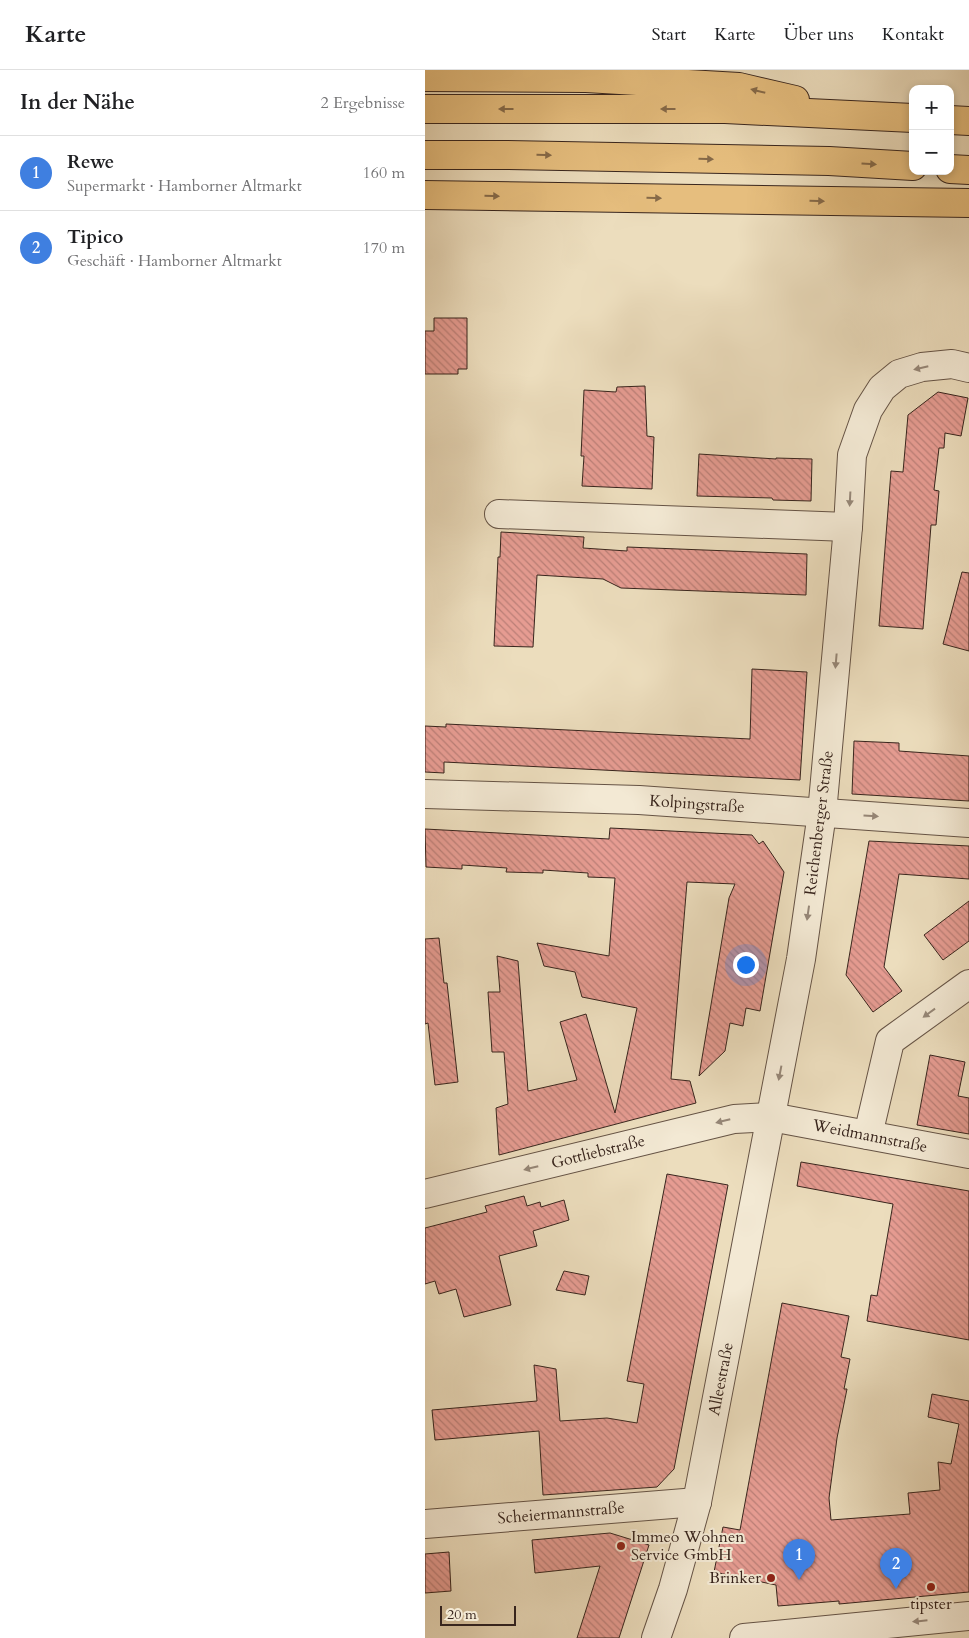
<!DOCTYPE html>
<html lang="de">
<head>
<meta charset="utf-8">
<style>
  body { margin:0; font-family:Cardo,serif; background:#f2f2f2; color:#202124 }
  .controls { position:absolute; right:15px; top:15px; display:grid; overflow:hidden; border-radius:10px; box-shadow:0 2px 8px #0003 }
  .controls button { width:45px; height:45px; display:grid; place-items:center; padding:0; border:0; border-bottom:1px solid #e0e0e0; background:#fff; color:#202124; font:25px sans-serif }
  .scale { position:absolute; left:15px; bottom:12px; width:76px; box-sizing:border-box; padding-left:5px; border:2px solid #38251d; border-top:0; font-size:14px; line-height:18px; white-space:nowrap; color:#38251d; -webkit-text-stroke:4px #f3e9d4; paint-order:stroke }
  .you { position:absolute; left:320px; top:894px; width:18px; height:18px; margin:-12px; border:4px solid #fff; border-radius:50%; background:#1a73e8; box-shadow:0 0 0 8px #1a73e833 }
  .badge { display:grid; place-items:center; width:32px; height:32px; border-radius:50%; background:#8f2418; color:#fff; font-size:16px; font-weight:700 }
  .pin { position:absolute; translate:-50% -41px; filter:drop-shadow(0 1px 2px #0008) }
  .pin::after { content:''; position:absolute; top:26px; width:18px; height:15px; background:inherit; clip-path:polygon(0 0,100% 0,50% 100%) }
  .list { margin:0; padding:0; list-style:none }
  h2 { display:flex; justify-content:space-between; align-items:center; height:65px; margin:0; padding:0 20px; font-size:21px }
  h2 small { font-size:16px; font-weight:400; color:#757577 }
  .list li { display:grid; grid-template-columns:32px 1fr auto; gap:15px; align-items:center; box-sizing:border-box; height:75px; padding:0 20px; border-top:1px solid #e0e0e0 }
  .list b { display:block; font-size:19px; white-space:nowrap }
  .list p { margin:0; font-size:16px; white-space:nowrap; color:#757577 }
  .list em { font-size:16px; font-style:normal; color:#757577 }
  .map { position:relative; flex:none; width:544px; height:1568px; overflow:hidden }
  header { display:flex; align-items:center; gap:30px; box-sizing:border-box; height:70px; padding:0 25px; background:#fff; border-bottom:1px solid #e0e0e0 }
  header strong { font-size:24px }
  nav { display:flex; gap:28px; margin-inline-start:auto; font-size:18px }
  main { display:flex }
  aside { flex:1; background:#fff }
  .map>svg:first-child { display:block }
</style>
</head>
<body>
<header>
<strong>Karte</strong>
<nav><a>Start</a><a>Karte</a><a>Über uns</a><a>Kontakt</a></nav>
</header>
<main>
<aside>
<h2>In der Nähe<small>2 Ergebnisse</small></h2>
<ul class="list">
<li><span class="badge" style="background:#3f7fe0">1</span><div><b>Rewe</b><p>Supermarkt · Hamborner Altmarkt</p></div><em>160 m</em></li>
<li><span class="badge" style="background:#3f7fe0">2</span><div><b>Tipico</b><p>Geschäft · Hamborner Altmarkt</p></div><em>170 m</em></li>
</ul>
</aside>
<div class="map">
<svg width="544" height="1568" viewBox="0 0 544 1568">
  <defs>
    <pattern id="building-back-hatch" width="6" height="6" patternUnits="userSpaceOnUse" patternTransform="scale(1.25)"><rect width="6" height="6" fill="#e69c92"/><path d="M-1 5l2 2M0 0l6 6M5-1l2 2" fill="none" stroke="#bb7f77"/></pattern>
  </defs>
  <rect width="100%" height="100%" fill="#ecddbd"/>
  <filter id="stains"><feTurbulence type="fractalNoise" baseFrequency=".004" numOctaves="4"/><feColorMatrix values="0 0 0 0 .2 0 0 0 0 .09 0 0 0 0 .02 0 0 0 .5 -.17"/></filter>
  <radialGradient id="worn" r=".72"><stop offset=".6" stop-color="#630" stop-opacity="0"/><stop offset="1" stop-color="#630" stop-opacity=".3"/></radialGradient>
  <g fill="url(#building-back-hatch)" stroke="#38251d">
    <polygon points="9,248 42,248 42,299 33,299 33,304 0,304 0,261 9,261"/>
    <polygon points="220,316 222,366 229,367 227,419 157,416 159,386 156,386 159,320 191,322 192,317"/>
    <polygon points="513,322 543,328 536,366 520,363 519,378 514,378 509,420 514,421 511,455 506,455 498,559 454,556 466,401 478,402 483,345"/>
    <polygon points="274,384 351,389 351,388 387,389 386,431 348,430 347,428 272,426"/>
    <polygon points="76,462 159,467 158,478 202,481 202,477 382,484 381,525 196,518 178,509 112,505 108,577 69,576 73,487 75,487"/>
    <polygon points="537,502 544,503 544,581 518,574"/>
    <polygon points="327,599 382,602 375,710 19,692 19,703 0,702 0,656 21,657 21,654 325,669"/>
    <polygon points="429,671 474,673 474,681 544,686 544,731 427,724"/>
    <polygon points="185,758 327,765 334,774 338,771 359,802 335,941 321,938 318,956 305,953 300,981 274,1006 304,828 310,814 262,812 246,1009 265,1011 271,1033 74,1085 71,1038 83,1034 79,982 67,982 63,922 75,922 72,886 93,891 103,1021 152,1010 135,952 161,944 190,1043 212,938 157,927 150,902 119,896 112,873 184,886 190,808 163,807 163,803 118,800 118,803 81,802 82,798 37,795 37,799 1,797 0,759 184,769"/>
    <polygon points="444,771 544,776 544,809 474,804 459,897 477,921 448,942 421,905"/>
    <polygon points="544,831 544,871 518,890 499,865"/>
    <polygon points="14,868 19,913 22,913 33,1012 10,1015 3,953 0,954 0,869"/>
    <polygon points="505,985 540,992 533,1026 544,1028 544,1064 492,1055"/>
    <polygon points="376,1092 544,1121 544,1270 442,1251 446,1225 452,1226 468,1134 372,1116"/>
    <polygon points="242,1104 303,1115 249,1399 232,1417 118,1425 114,1361 10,1370 7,1340 112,1331 109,1295 131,1299 135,1351 182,1348 212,1353 219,1314 202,1311"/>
    <polygon points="99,1126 102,1136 115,1132 116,1137 139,1130 144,1150 108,1161 112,1176 74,1186 86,1235 39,1247 31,1219 14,1224 10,1211 0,1214 0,1158 62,1142 60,1136"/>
    <polygon points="139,1201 164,1206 160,1225 131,1220"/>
    <polygon points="357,1233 424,1246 416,1287 425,1289 419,1319 422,1319 412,1368 404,1428 406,1450 485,1444 483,1423 515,1420 513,1392 526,1394 534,1354 503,1347 507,1324 544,1331 544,1522 414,1534 414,1531 353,1536 351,1515 289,1502 298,1457 315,1460"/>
    <polygon points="185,1463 224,1475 194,1568 152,1568 175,1496 110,1503 107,1470"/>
    <polygon points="24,1482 26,1521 0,1523 0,1484"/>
  </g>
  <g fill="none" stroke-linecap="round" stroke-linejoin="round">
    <defs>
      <g id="minor">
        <polyline points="74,444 423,457"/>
        <polyline points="0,724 214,730 544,753"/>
        <polyline points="443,1065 465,971 544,914"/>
        <polyline points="0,1124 309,1049 346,1047 544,1084"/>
        <polyline points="0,1454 272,1432"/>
        <polyline points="231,1568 248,1519 272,1432 376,889 397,743 423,457 427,385 443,340 457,318 474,304 497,297 527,294 544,298"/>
        <polyline points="319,1568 544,1546"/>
      </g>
      <g id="motorway">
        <polyline points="0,7 161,8 314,17 370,30"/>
        <polyline points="0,39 300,39 488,48"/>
        <polyline points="525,50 544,51"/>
        <polyline points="0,85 81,85 404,91 488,96"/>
        <polyline points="525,99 544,100"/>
        <polyline points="0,125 544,133"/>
      </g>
    </defs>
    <use href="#minor" stroke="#655345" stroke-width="30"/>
    <use href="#motorway" stroke="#38251d" stroke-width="30"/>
    <use href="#minor" stroke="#f3e9d4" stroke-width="28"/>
    <use href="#motorway" stroke="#e6be7e" stroke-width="28"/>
  </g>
  <defs><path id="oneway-solid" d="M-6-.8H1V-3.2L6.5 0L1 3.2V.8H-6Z" transform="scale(1.25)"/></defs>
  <g fill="#866a49">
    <use href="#oneway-solid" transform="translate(333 21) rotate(-166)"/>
    <use href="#oneway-solid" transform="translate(81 39) rotate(-180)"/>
    <use href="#oneway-solid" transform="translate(243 39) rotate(-180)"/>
    <use href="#oneway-solid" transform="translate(119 85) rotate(1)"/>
    <use href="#oneway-solid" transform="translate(281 89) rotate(1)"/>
    <use href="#oneway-solid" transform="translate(444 94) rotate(4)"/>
    <use href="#oneway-solid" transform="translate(67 126) rotate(1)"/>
    <use href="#oneway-solid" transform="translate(229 128) rotate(1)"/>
    <use href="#oneway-solid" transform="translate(392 131) rotate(1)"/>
  </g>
  <g fill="#968778">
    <use href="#oneway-solid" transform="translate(496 298) rotate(167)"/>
    <use href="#oneway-solid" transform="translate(425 429) rotate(93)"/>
    <use href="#oneway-solid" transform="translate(411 591) rotate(95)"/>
    <use href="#oneway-solid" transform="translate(446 746) rotate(4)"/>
    <use href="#oneway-solid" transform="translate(383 843) rotate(98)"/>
    <use href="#oneway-solid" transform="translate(504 943) rotate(144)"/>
    <use href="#oneway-solid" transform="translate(355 1003) rotate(101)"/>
    <use href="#oneway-solid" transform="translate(298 1051) rotate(166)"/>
    <use href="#oneway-solid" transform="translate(106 1098) rotate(166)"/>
    <use href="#oneway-solid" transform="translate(495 1551) rotate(174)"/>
  </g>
  <g fill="#8f2418" stroke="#f3e9d4" stroke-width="2">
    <circle cx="196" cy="1476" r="5"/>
    <circle cx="346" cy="1508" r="5"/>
    <circle cx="506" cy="1517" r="5"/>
  </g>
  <g text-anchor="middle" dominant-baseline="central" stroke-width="4" stroke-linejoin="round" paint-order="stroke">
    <g font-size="16" fill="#38251d" stroke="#f3e9d4">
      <text transform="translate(272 734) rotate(4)">Kolpingstraße</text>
      <text transform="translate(394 753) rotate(-83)">Reichenberger Straße</text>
      <text transform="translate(445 1066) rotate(11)">Weidmannstraße</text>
      <text transform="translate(173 1082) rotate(-14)">Gottliebstraße</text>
      <text transform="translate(296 1309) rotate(-79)">Alleestraße</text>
      <text transform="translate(136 1443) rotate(-5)">Scheiermannstraße</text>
    </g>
    <g font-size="16" fill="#38251d" stroke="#f3e9d4" text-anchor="start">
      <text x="206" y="1467">Immeo Wohnen<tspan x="206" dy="18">Service GmbH</tspan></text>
      <text x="336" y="1508" text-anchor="end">Brinker</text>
      <text x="506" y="1534" text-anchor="middle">tipster</text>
    </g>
  </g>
  <rect width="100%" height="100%" filter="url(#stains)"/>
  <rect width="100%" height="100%" fill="url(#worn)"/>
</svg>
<div class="controls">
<button>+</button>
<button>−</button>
</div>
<div class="scale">20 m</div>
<div class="you"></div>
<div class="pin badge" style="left:374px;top:1510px;background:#3f7fe0">1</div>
<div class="pin badge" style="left:471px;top:1519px;background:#3f7fe0">2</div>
</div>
</main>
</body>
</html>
